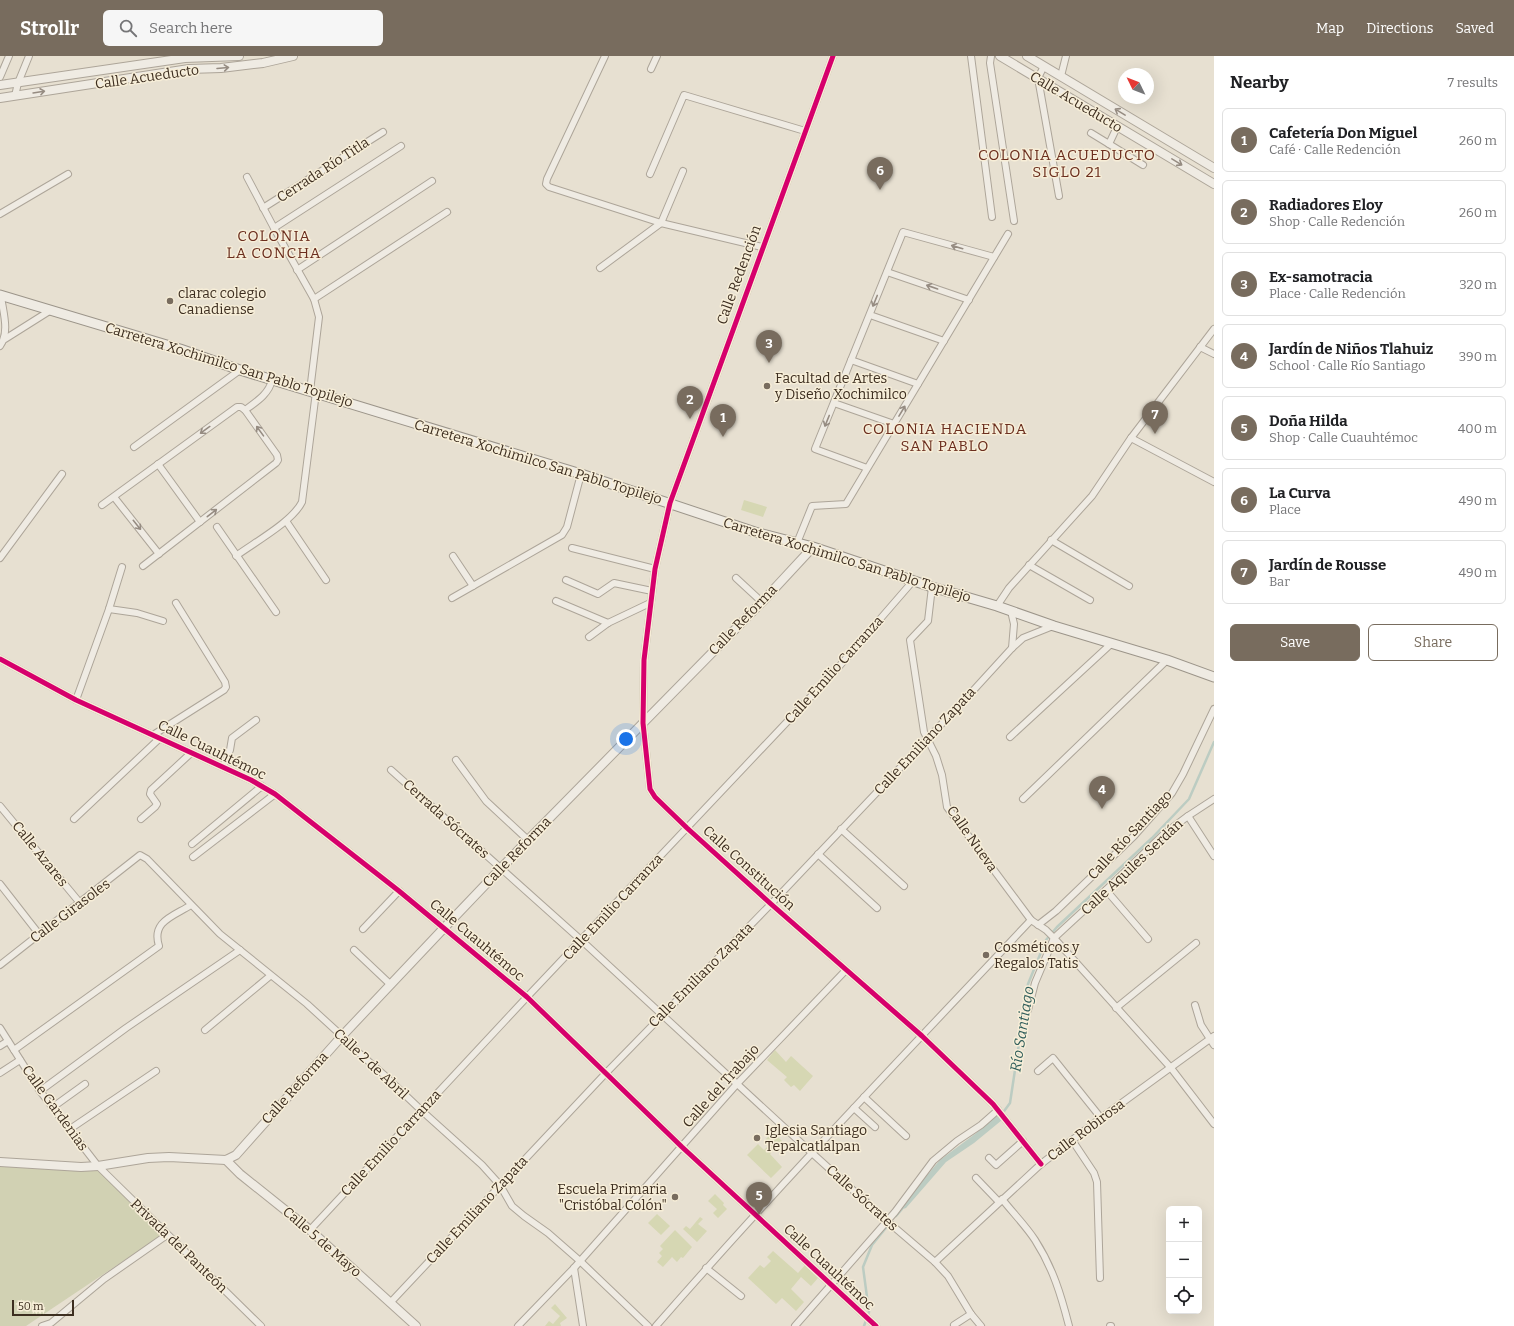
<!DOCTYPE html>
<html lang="en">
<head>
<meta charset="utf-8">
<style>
  body { margin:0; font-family:Bitter,serif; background:#f6f6f6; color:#202124 }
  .controls { position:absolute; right:12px; bottom:12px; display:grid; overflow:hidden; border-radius:6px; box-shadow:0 4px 16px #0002 }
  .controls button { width:36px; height:36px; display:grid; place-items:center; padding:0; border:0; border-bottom:1px solid #e0e0e0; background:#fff; color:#202124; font:20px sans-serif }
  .compass { position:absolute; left:1118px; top:12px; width:36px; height:36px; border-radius:50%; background:#fff; box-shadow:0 4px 16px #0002; rotate:313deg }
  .scale { position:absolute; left:12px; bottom:10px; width:62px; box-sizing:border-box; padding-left:4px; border:2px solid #3d2e20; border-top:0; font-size:11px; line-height:14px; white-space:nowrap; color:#3d2e20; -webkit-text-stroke:3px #f7eed8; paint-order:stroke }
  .you { position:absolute; left:626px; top:683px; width:14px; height:14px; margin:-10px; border:3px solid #fff; border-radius:50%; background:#1a73e8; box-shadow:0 0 0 6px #1a73e833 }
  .badge { display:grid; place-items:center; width:26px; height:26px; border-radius:50%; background:#786c5e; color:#fff; font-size:13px; font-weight:700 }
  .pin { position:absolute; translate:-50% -33px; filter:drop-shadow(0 1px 2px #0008) }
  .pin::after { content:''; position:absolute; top:21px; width:14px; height:12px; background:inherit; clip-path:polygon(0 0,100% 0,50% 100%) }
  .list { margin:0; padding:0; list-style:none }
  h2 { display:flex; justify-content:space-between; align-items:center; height:52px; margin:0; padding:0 16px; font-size:17px }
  h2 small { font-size:13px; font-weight:400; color:#757577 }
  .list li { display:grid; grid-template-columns:26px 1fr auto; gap:12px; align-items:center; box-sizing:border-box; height:64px; margin:0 8px 8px; padding:0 8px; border:1px solid #e0e0e0; border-radius:6px }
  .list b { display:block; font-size:15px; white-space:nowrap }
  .list p { margin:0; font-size:13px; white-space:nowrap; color:#757577 }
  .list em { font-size:13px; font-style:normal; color:#757577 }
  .actions { display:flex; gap:8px; padding:12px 16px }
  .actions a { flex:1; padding:9px 0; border:1px solid #786c5e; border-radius:6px; text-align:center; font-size:14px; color:#786c5e }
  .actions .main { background:#786c5e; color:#fff }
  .icon { flex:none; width:22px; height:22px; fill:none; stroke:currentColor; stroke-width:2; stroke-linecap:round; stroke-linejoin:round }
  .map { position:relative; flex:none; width:1214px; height:1270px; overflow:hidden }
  header { display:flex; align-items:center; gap:24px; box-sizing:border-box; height:56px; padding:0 20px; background:#786c5e; color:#fff }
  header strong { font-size:19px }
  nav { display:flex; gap:22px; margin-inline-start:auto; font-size:14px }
  .search { width:280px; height:36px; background:#f6f6f6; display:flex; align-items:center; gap:10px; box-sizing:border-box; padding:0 14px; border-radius:6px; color:#757577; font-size:15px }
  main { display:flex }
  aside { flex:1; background:#fff }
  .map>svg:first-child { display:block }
</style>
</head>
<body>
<header>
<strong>Strollr</strong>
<div class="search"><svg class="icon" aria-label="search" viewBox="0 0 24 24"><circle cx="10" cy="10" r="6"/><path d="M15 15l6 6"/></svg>Search here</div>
<nav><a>Map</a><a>Directions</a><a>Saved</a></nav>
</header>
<main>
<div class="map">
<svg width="1214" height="1270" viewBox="0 0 1214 1270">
  <rect width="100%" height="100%" fill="#e7e0d1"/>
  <g fill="#d6d7b3">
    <polygon points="744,444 767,451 763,461 741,454"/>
    <polygon points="775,994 786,1006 791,1000 813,1020 800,1035 794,1029 791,1031 784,1024 787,1021 767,1004"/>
    <polygon points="773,1076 782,1085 770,1098 782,1111 771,1122 747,1099 758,1088 764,1094 770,1088 765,1084"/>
    <polygon points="715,1138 724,1147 723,1149 727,1153 718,1162 713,1157 717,1153 708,1145"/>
    <polygon points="657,1158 670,1170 661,1179 648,1167"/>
    <polygon points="700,1161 703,1163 698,1168 707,1175 697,1186 683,1173 686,1170 690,1173"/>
    <polygon points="675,1174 692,1191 683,1202 681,1201 677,1206 672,1201 663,1211 657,1206 662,1200 659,1197 663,1193 660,1190"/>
    <polygon points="773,1195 798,1217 805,1209 818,1222 811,1230 801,1221 791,1233 804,1246 796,1255 782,1242 776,1248 748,1222 760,1209 764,1212 771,1205 767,1201"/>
    <polygon points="555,1248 567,1262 560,1267 561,1270 545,1270 549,1265 553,1268 560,1260 551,1252"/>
  </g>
  <polygon fill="#d1d1b3" points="0,1109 101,1115 162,1179 26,1270 0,1270"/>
  <polygon fill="#bcccc2" points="999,1058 1002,1064 974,1087 946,1106 906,1152 900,1154 902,1149 940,1104 975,1078"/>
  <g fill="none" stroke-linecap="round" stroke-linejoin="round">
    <g stroke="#bcccc2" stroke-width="2.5">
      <polyline points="1002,1058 1010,1047 1028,928 1046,884 1057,871 1152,782 1189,743 1214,686"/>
      <polyline points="896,1160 902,1153"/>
      <polyline points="864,1270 869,1256 863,1211 872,1189 889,1168"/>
    </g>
    <defs>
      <g id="minor">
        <polyline points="605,0 547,123 546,128 549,131 661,167 762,191"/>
        <polyline points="833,0 670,447 655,513 644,604 643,667 650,733 655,741 687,772 771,848 922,980 993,1048 1041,1108"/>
        <polyline points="971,0 992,161"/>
        <polyline points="991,0 990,7 1014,165"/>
        <polyline points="1044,10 1038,22 1059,140"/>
        <polyline points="651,13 657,0"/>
        <polyline points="1061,20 1066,0"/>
        <polyline points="0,21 9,0"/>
        <polyline points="15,40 18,27 29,0"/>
        <polyline points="1091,77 1109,88 1117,71"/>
        <polyline points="1109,88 1143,109"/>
        <polyline points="650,118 684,39 805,75"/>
        <polyline points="247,121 274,172 314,243 319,261 310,335"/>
        <polyline points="263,152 383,76"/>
        <polyline points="0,158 68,118"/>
        <polyline points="274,172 401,90"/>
        <polyline points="600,212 661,167 683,115"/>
        <polyline points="297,214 432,125"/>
        <polyline points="887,216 969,244"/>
        <polyline points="314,243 447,156"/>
        <polyline points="870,259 944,285"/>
        <polyline points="5,283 51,254"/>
        <path d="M0,290C10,276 3,256 1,240"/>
        <polyline points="1200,291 1214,298"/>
        <polyline points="851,304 918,328"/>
        <polyline points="834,347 894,368"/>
        <path d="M245,354C256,346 269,338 272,324"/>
        <polyline points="1131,382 1214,426"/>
        <polyline points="134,391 240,314"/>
        <polyline points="158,408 200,466"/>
        <polyline points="867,412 815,393 903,176 994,201"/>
        <polyline points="114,441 159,498"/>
        <polyline points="102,449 237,351 241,351 245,354 277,399 278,404 276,407 143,510"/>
        <polyline points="286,465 326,524"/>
        <polyline points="217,471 276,556"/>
        <polyline points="1051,484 1129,530"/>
        <polyline points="797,487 812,450 846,448 1008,178"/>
        <polyline points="572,492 655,513"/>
        <path d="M236,500C255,486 292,466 302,446L316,336"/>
        <polyline points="453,500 473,530"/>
        <polyline points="0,502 62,418"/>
        <polyline points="1029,509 1090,544"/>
        <polyline points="736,522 762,546"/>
        <polyline points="566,524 598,538 614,527 652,535"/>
        <polyline points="932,531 928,565 910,584 924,676 936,700 942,719 947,751 1031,864 1046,874 1054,882 1106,834 1164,778 1188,760 1214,743"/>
        <polyline points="452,542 562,479 567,471 581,418"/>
        <polyline points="556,545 608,567"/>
        <polyline points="997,550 1009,532 1092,440 1131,382 1214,273"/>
        <polyline points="109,553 137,557 163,565"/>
        <polyline points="1011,555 1014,568 1012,592"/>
        <polyline points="589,581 608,567 650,547"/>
        <polyline points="0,603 76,644 251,724 275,738 399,835 527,941 682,1091 876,1270"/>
        <polyline points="76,644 109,553 122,511"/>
        <polyline points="153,679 224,634 226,631 225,626 176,547"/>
        <polyline points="1010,681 1112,587"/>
        <polyline points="456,704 486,745 528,784"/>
        <polyline points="223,711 230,694 232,682 256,664"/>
        <polyline points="391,714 581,884 812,1097 887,1165 935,1206 948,1220 971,1258 981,1270"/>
        <polyline points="1023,743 1167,604"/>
        <polyline points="0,750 80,847"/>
        <polyline points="1188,760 1214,800"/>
        <polyline points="74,763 160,682"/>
        <polyline points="141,763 155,751 157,748 150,738 151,734 191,697"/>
        <polyline points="841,773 904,830"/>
        <polyline points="192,788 262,730"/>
        <polyline points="818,798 877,852"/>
        <polyline points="193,801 275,738"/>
        <polyline points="0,828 39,878"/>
        <polyline points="1106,834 1148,883"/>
        <polyline points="1038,869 1056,855 1134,780 1172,737 1183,718 1214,653"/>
        <polyline points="363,873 399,835"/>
        <polyline points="354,894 391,929"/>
        <polyline points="0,909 140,799 147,803 220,878 307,948 342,980 350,989 383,1018 422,1055 482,1109 500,1129 512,1150 524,1160 548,1177 580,1205 648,1270"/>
        <polyline points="1195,949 1201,969 1214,989"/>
        <polyline points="1116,952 1196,887"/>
        <polyline points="1028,954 1035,927 1054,882 1171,1012 1214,1068"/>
        <polyline points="0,972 40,1035 98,1110 261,1270"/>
        <polyline points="205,974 270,920"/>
        <polyline points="0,990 8,985"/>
        <path d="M14,994L159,890C151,865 174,860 191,849"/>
        <polyline points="1038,1015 1053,1002 1101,1062"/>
        <polyline points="0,1017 20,1004"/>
        <polyline points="40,1035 126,972 240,894"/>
        <polyline points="864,1041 906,1080"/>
        <polyline points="53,1051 85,1028"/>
        <polyline points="854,1052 875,1071"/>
        <polyline points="70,1073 156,1015"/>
        <polyline points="1072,1084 1094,1117 1097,1126 1100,1222"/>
        <polyline points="989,1102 996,1109 1023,1085"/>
        <polyline points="976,1122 999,1146"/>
        <path d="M1002,1143C1013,1157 1026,1170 1035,1184C1053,1212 1061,1239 1069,1270"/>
        <polyline points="310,1174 527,941 836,614 913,525"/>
        <polyline points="935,1206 1041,1108 1101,1062 1214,980"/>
        <polyline points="574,1212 583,1270"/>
        <polyline points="706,1212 741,1240"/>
        <polyline points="390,1247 605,1018 771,848 970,638 1012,592 1023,582 1053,570"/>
        <polyline points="954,1269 971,1258"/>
        <polyline points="42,1270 51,1267 104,1223 167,1179"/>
        <polyline points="518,1270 574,1212 736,1029 846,914"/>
        <path d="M656,1270C777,1131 905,998 1031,864"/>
        <polyline points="795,1270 895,1156 933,1105 957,1085 981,1069 998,1054"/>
        <polyline points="1110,1270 1111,1270"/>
      </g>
      <g id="tertiary">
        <polyline points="1000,0 1214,128"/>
        <polyline points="1027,0 1214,112"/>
        <polyline points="0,29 185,2 239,0"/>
        <polyline points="0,42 189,13 221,12 263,7 293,0"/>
        <polyline points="226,1104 236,1099 342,980 444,872 528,784 762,546 813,491"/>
        <polyline points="226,1104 240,1118 310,1174 416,1270"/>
        <polyline points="0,1106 81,1111 98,1110 148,1102 169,1101 226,1104"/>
      </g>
      <polyline id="secondary" points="0,239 180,293 240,314 581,418 755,476 813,491 932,531 997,550 1054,570 1167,604 1214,621"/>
    </defs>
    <use href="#minor" stroke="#ada599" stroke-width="8"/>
    <use href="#tertiary" stroke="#ada599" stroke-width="10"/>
    <use href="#secondary" stroke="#9c958a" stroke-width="11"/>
    <use href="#minor" stroke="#efebe3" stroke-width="6"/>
    <use href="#tertiary" stroke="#efebe3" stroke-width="8"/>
    <use href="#secondary" stroke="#efebe3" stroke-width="9"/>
    <defs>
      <g id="cycleway">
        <polyline points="833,0 670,447 655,513 644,604 643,667 650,733 655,741 687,772 771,848 922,980 993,1048 1041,1108"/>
        <polyline points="0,603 76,644 251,724 275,738 399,835 527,941 682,1091 876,1270"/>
      </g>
    </defs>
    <use href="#cycleway" stroke="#f7eed8" stroke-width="8"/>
    <use href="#cycleway" stroke="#d6006c" stroke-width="5"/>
  </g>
  <defs><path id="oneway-shaft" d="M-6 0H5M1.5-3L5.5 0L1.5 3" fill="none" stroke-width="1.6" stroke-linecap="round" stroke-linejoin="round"/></defs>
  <g stroke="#968c82">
    <use href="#oneway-shaft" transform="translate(223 12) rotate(-5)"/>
    <use href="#oneway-shaft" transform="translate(39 36) rotate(-9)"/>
    <use href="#oneway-shaft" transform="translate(1120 56) rotate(-149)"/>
    <use href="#oneway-shaft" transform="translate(1177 106) rotate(31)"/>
    <use href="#oneway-shaft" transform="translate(957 191) rotate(-164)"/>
    <use href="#oneway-shaft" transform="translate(932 231) rotate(-161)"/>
    <use href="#oneway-shaft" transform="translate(875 245) rotate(112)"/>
    <use href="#oneway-shaft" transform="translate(902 355) rotate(-59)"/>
    <use href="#oneway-shaft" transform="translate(827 365) rotate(112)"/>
    <use href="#oneway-shaft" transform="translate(205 374) rotate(144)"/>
    <use href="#oneway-shaft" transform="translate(260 375) rotate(-126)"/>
    <use href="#oneway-shaft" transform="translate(212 457) rotate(-38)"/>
    <use href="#oneway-shaft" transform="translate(137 469) rotate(51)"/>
  </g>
  <g fill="#786c5e" stroke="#f7eed8" stroke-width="1.5">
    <circle cx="170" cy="245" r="4"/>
    <circle cx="767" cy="330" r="4"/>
    <circle cx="986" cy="899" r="4"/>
    <circle cx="757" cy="1082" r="4"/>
    <circle cx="675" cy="1141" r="4"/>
  </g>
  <g text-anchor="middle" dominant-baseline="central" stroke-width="3" stroke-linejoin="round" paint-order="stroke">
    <g font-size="14" fill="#3d2e20" stroke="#f7eed8">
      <text transform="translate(147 21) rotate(-8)">Calle Acueducto</text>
      <text transform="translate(1076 46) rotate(31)">Calle Acueducto</text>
      <text transform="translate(323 114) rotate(-33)">Cerrada Río Titla</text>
      <text transform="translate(739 219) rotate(-70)">Calle Redención</text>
      <text transform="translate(229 309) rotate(17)">Carretera Xochimilco San Pablo Topilejo</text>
      <text transform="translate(538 406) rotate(17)">Carretera Xochimilco San Pablo Topilejo</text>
      <text transform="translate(847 504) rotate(17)">Carretera Xochimilco San Pablo Topilejo</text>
      <text transform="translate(743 564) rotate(-46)">Calle Reforma</text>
      <text transform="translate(834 614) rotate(-48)">Calle Emilio Carranza</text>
      <text transform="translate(925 685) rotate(-47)">Calle Emiliano Zapata</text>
      <text transform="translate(212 694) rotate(26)">Calle Cuauhtémoc</text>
      <text transform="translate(446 763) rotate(42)">Cerrada Sócrates</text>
      <text transform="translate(1130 779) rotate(-47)">Calle Río Santiago</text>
      <text transform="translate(972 783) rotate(55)">Calle Nueva</text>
      <text transform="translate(517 796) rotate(-46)">Calle Reforma</text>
      <text transform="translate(40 798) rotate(51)">Calle Azares</text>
      <text transform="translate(1132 811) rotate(-43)">Calle Aquiles Serdán</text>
      <text transform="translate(749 812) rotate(42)">Calle Constitución</text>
      <text transform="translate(613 851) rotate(-47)">Calle Emilio Carranza</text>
      <text transform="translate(70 855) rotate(-37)">Calle Girasoles</text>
      <text transform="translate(477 884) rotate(40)">Calle Cuauhtémoc</text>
      <text transform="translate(701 919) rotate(-45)">Calle Emiliano Zapata</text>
      <text transform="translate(371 1008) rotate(43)">Calle 2 de Abril</text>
      <text transform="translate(721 1030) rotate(-48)">Calle del Trabajo</text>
      <text transform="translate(295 1032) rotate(-48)">Calle Reforma</text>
      <text transform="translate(55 1052) rotate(54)">Calle Gardenias</text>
      <text transform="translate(1086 1074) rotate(-37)">Calle Robirosa</text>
      <text transform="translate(391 1087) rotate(-47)">Calle Emilio Carranza</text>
      <text transform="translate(862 1142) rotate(42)">Calle Sócrates</text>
      <text transform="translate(477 1154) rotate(-47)">Calle Emiliano Zapata</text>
      <text transform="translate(322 1186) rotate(41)">Calle 5 de Mayo</text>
      <text transform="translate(179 1190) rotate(44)">Privada del Panteón</text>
      <text transform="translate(829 1211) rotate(43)">Calle Cuauhtémoc</text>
    </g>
    <g font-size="14" fill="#3d2e20" stroke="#f7eed8" text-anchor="start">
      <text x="178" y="237">clarac colegio<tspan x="178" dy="16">Canadiense</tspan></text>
      <text x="775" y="322">Facultad de Artes<tspan x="775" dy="16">y Diseño Xochimilco</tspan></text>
      <text x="994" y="891">Cosméticos y<tspan x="994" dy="16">Regalos Tatis</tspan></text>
      <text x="765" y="1074">Iglesia Santiago<tspan x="765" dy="16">Tepalcatlalpan</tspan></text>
      <text x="667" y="1133" text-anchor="end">Escuela Primaria<tspan x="667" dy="16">"Cristóbal Colón"</tspan></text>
    </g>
    <g font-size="15" letter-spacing="1" fill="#6b2e1e" stroke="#f7eed8">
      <text x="1067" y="99">COLONIA ACUEDUCTO<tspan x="1067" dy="17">SIGLO 21</tspan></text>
      <text x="274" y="180">COLONIA<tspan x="274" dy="17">LA CONCHA</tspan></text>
      <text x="945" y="373">COLONIA HACIENDA<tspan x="945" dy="17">SAN PABLO</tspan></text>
    </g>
    <g font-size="15" font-style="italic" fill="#2f5d5a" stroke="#f7eed8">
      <text transform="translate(1022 973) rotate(-81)">Río Santiago</text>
    </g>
  </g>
</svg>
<div class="controls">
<button>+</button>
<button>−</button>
<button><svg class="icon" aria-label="locate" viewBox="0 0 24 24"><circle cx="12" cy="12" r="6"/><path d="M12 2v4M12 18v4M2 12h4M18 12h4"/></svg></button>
</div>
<svg class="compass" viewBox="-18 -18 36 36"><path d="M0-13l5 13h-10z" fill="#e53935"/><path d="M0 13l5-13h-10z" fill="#757577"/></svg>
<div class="scale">50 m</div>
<div class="you"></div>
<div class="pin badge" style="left:723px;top:381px">1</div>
<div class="pin badge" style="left:690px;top:363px">2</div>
<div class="pin badge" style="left:769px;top:307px">3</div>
<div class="pin badge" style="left:1102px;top:753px">4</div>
<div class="pin badge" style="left:759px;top:1159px">5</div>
<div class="pin badge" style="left:880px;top:134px">6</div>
<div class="pin badge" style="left:1155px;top:378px">7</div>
</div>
<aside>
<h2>Nearby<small>7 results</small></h2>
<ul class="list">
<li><span class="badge">1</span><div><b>Cafetería Don Miguel</b><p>Café · Calle Redención</p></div><em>260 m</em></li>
<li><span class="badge">2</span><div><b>Radiadores Eloy</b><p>Shop · Calle Redención</p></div><em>260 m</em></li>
<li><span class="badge">3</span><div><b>Ex-samotracia</b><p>Place · Calle Redención</p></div><em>320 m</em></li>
<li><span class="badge">4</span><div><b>Jardín de Niños Tlahuiz</b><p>School · Calle Río Santiago</p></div><em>390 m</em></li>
<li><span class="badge">5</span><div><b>Doña Hilda</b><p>Shop · Calle Cuauhtémoc</p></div><em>400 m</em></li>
<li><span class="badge">6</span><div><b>La Curva</b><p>Place</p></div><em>490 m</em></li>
<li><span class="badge">7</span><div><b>Jardín de Rousse</b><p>Bar</p></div><em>490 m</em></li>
</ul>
<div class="actions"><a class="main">Save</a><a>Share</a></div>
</aside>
</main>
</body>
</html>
